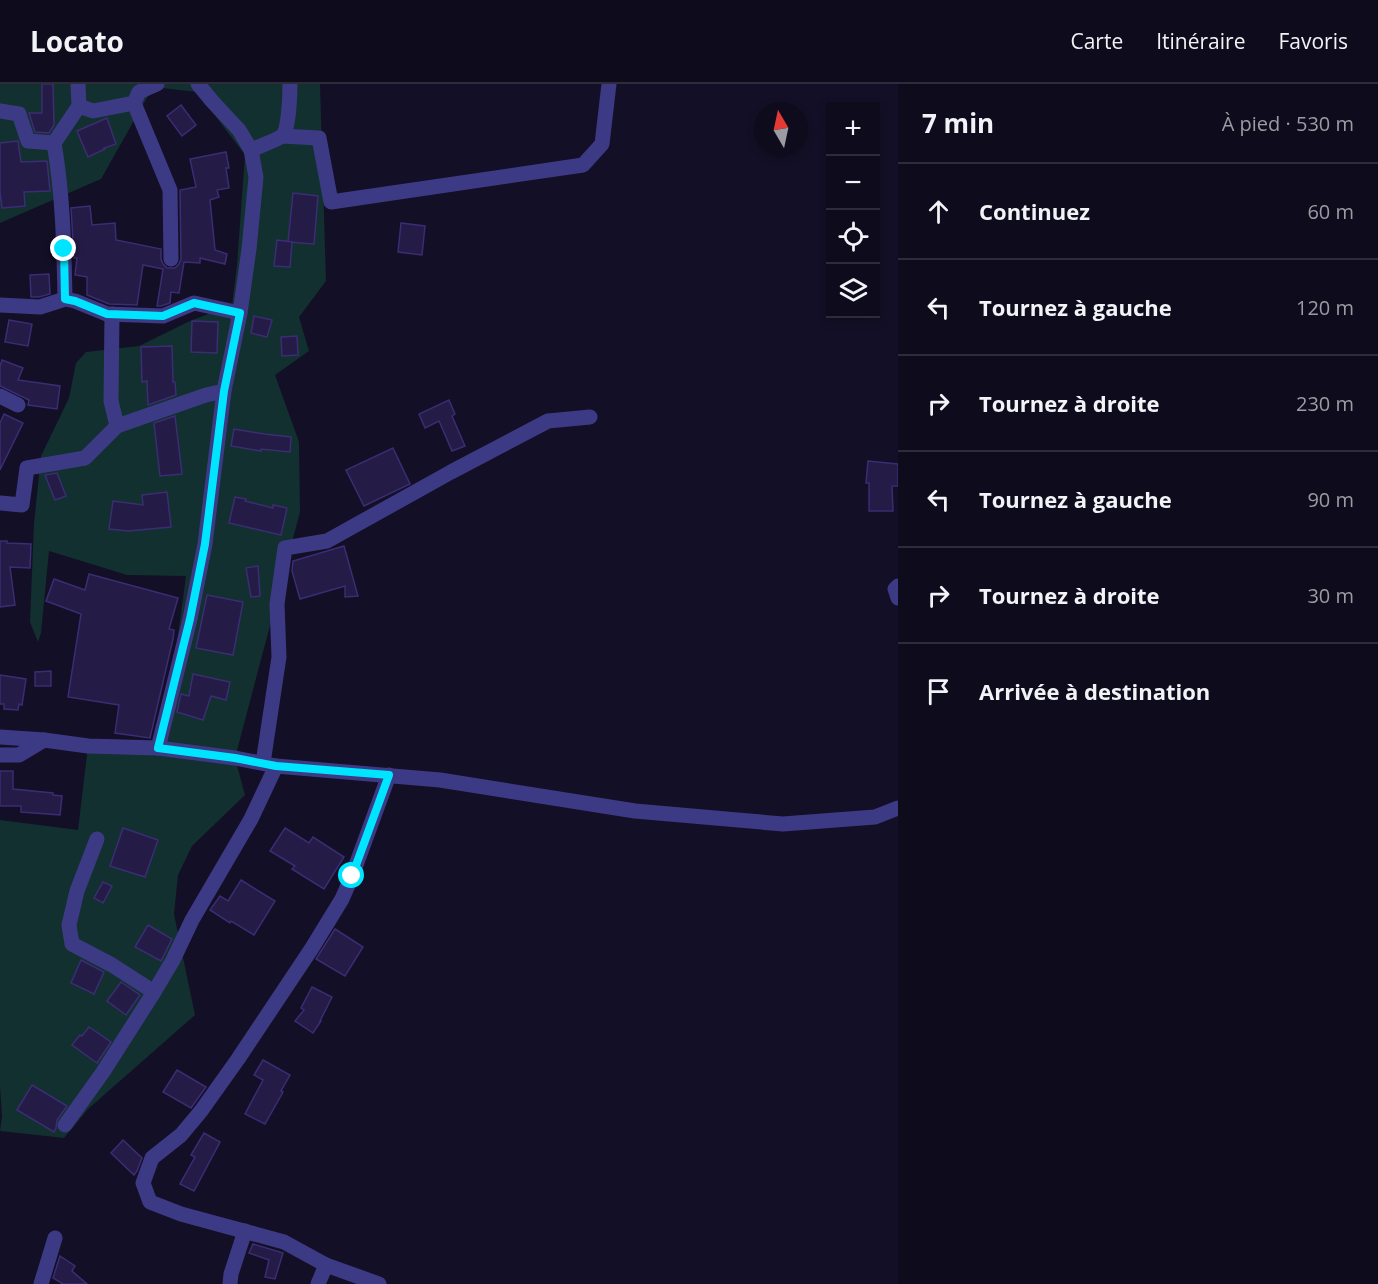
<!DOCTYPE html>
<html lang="fr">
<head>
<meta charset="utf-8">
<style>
  body { margin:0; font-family:"Open Sans",sans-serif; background:#1c1929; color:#f1f3f6 }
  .controls { position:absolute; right:18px; top:18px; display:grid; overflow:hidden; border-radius:0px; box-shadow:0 3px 9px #0003 }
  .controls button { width:54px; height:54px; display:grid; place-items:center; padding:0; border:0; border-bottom:2px solid #2e2b3b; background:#0e0b1c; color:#f1f3f6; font:30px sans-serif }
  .compass { position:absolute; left:754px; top:18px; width:54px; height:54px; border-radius:50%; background:#0e0b1c; box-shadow:0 3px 9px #0003; rotate:351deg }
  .stop { position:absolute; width:18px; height:18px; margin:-14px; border:4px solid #00e5ff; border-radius:50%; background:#fff }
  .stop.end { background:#00e5ff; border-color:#fff; box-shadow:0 2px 6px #0008 }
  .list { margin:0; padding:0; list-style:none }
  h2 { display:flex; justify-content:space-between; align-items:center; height:78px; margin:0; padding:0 24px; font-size:26px }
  h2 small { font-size:20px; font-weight:400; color:#9b9ba3 }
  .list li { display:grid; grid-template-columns:39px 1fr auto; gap:18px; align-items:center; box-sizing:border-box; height:96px; padding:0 24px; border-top:2px solid #2e2b3b }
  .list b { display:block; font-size:22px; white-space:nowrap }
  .list em { font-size:20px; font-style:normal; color:#9b9ba3 }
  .icon { flex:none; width:33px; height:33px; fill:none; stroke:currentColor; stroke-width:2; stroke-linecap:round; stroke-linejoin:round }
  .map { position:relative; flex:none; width:898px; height:1200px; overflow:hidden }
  header { display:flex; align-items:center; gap:36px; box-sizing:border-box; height:84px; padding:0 30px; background:#0e0b1c; border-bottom:2px solid #2e2b3b }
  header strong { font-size:28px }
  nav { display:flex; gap:33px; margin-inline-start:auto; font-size:21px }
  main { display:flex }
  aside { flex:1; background:#0e0b1c }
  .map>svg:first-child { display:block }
</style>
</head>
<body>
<header>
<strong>Locato</strong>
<nav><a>Carte</a><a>Itinéraire</a><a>Favoris</a></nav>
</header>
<main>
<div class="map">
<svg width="898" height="1200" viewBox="0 0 898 1200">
  <rect width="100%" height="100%" fill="#130f26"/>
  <polygon fill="#12302f" points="0,0 320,0 326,197 299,233 309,267 275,291 299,358 300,428 235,674 245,711 192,762 178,791 174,830 195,931 88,1025 64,1054 0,1047 2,1032 0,1003 0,736 78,746 88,662 158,664 168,626 186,492 127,491 49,467 41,549 38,558 30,538 34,439 41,372 69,314 76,279 86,268 139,262 190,237 232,221 237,181 245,71 197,8 153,3 101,95 0,139"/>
  <g fill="#241b47" stroke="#3b2d73" stroke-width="1.5">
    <polygon points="42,0 53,0 54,41 49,49 35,48 29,29 42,29"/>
    <polygon points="181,21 196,41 182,52 167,32"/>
    <polygon points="107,34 116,60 104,64 105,65 88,73 77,47"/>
    <polygon points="18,57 21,78 47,77 50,107 24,108 25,122 2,124 0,108 0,59"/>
    <polygon points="226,68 229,84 226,84 229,104 217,106 219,113 210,116 215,166 227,170 225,180 200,174 200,179 184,178 179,209 171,208 170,219 161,222 157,222 163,185 143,181 137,221 109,220 87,211 87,193 75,191 77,174 74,174 71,124 90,122 92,141 115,139 116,156 161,165 161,175 163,180 167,184 175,184 179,180 181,175 180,106 196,103 190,75"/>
    <polygon points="293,109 318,112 314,160 288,158"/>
    <polygon points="401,139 425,142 422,171 398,168"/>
    <polygon points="277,156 292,158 290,183 274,182"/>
    <polygon points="49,190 50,210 39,213 31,213 30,191"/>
    <polygon points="254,232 272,236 267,253 251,249"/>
    <polygon points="9,236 32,240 28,262 5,258"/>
    <polygon points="192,237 218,238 217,269 191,268"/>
    <polygon points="297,252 298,271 282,272 281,253"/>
    <polygon points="172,262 173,298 175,298 176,311 148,321 147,297 142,298 141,263"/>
    <polygon points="2,276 23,284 18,296 60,302 57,325 28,321 29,316 0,302 0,282"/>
    <polygon points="449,316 455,330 452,332 465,362 452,367 439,337 425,344 419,330"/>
    <polygon points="4,330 23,339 0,386 0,339"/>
    <polygon points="175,332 182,390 160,392 154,339"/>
    <polygon points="234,345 264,350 291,353 290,368 261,365 261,367 231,362"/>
    <polygon points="393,364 410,400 364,422 346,386"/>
    <polygon points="868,377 898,380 898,402 892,402 893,427 869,427 869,399 866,399"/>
    <polygon points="57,389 66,412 55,416 45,391"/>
    <polygon points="167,408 171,443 128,447 109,445 113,417 143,421 142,411"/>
    <polygon points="235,413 246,415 245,417 273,424 273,421 287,424 281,451 229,439"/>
    <polygon points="0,457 7,457 7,459 31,460 30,484 10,483 15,521 0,523"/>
    <polygon points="344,462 358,512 345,513 345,502 300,515 292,487 293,477"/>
    <polygon points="258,482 260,512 251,513 246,484"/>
    <polygon points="89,490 178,514 169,545 174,546 173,555 150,654 115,649 119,621 68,613 81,530 46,517 54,495 85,506"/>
    <polygon points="207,511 243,518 233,571 196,564"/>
    <polygon points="51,587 51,602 35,602 35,588"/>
    <polygon points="193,590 230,598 226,616 211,612 203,636 177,628 181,610 189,612"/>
    <polygon points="0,591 26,595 22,621 19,620 18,626 4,625 4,620 0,620"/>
    <polygon points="0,687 13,687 13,705 53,709 53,711 62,712 60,731 21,728 21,722 0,722"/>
    <polygon points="123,744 158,756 145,793 110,782"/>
    <polygon points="285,744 309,759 313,753 344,773 324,805 292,785 295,782 270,767"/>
    <polygon points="241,796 275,817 254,851 231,837 230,839 210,826 220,812 228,817"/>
    <polygon points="103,798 112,802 103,819 94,814"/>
    <polygon points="148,841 172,855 161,877 135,863"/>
    <polygon points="335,845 363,863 345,892 316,875"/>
    <polygon points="81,876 104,888 94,910 71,899"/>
    <polygon points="121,898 140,911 126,931 107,917"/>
    <polygon points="312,903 332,913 320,937 321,937 313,949 295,937 304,926 301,924"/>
    <polygon points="89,943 111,958 97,979 72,961 80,951 82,952"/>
    <polygon points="263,976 290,991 281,1007 283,1008 265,1040 245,1030 263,996 254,991"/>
    <polygon points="177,986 206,1003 191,1024 163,1008"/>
    <polygon points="32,1001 67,1022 57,1036 56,1044 54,1048 17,1026"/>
    <polygon points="204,1049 220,1058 194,1107 180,1100 195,1073 191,1071"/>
    <polygon points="123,1056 142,1074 137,1087 134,1091 111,1069"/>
    <polygon points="253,1160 283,1169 275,1195 265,1193 269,1176 249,1169"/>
    <polygon points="60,1172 75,1182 72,1187 87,1200 63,1200 53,1194"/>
  </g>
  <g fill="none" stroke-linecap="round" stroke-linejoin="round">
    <g stroke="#3d3a85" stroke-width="15">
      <polyline points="134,19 170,106 171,175"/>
      <polyline points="79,22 93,27 134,19 139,8 157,0"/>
      <polyline points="0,27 19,30 28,57 54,59 79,22 78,0"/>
      <polyline points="282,52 319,54 331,118 583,81 602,60 609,0"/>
      <path d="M54,59C63,111 64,162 65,215"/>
      <path d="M251,66C258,63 277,56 282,52C289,46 290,10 290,0"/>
      <polyline points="0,221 40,223 65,215 75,217 107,230 163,232 194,219 240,229"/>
      <polyline points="112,230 111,317 117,342"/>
      <polyline points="0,312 18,321"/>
      <polyline points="0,419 22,421 27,384 85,374 117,342 206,311 224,307"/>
      <polyline points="898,502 895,505 898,514"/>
      <polyline points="0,653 44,656 88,662 158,664 235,674 276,682 440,696 635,727 783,740 875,733 898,724"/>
      <polyline points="158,664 190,535 205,460 224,307 240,229 249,165 256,93 251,66 239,46 212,17 198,0"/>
      <polyline points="0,671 19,671 44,656"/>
      <polyline points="263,679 279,573 277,520 285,464 327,457 451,388 548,337 590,333"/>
      <polyline points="97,755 77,807 69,841 72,860 112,881 154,908"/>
      <polyline points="65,1041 103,988 154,908 173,876 192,836 251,735 276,682"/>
      <polyline points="41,1200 55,1154"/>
      <polyline points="230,1200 231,1190 245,1147"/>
      <polyline points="318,1200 326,1181"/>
      <polyline points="379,1200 326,1181 284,1158 181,1130 150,1118 143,1099 152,1074 181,1051 201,1027 238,975 312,864 342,815 352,792 389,691"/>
    </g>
  </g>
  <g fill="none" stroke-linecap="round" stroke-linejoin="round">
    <polyline stroke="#00e5ff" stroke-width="8" points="64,165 65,215 75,217 107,230 163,232 194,219 240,229 224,307 205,460 190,535 158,664 235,674 276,682 389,691 352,792"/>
  </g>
</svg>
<div class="controls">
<button>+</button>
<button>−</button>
<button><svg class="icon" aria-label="locate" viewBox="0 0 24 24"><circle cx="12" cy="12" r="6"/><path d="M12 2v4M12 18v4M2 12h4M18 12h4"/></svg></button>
<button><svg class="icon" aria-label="layers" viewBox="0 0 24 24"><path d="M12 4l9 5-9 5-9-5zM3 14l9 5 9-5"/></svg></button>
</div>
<svg class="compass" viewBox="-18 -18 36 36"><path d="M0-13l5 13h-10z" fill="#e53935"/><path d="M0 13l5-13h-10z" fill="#9b9ba3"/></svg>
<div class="stop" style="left:352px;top:792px"></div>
<div class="stop end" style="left:64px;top:165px"></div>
</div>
<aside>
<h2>7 min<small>À pied · 530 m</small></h2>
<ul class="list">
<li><svg class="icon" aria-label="ahead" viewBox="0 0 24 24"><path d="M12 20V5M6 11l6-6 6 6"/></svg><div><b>Continuez</b></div><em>60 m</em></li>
<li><svg class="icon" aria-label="left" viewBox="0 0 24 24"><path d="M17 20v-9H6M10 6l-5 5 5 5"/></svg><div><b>Tournez à gauche</b></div><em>120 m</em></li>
<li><svg class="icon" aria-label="right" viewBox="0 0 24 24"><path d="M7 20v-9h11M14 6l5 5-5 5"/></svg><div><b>Tournez à droite</b></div><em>230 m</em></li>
<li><svg class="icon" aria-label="left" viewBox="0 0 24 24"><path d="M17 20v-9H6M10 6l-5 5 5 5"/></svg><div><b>Tournez à gauche</b></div><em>90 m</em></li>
<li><svg class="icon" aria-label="right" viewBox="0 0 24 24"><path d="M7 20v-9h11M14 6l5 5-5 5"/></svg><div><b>Tournez à droite</b></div><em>30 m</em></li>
<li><svg class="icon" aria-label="arrive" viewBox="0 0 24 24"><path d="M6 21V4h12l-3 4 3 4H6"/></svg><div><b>Arrivée à destination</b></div></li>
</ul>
</aside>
</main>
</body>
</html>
